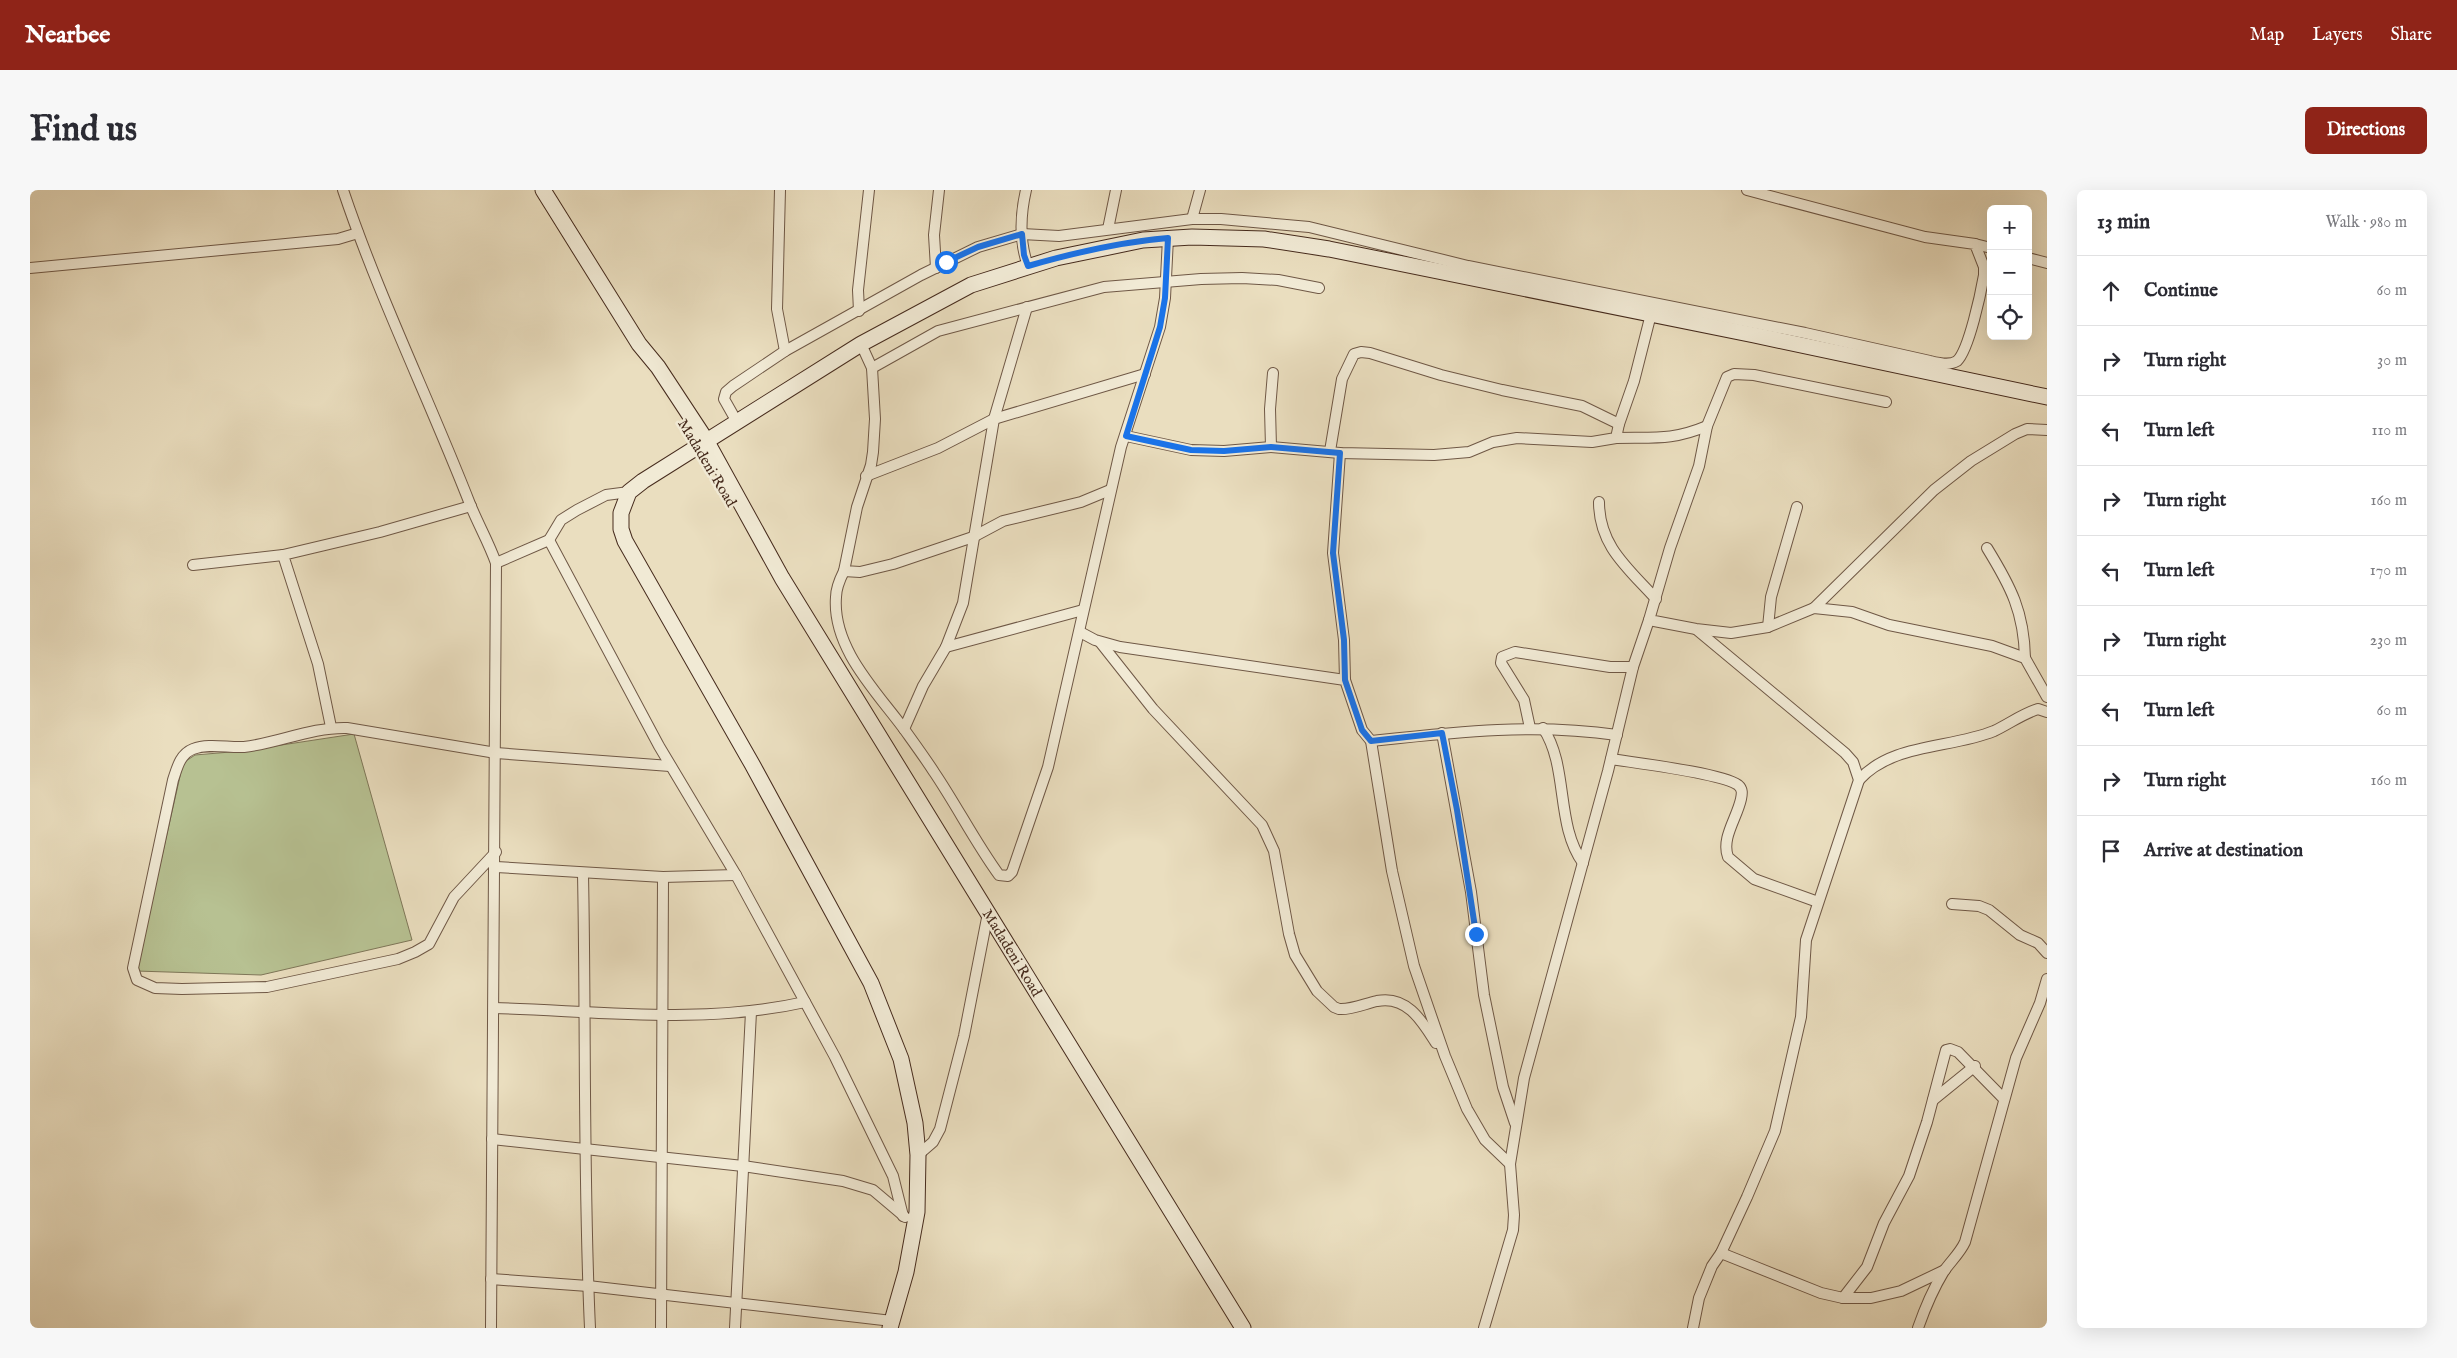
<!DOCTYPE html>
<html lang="en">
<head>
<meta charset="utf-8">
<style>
  body { margin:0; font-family:"IM FELL English",serif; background:#f7f7f7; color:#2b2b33 }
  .controls { position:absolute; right:15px; top:15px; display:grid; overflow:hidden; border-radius:8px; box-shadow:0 5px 20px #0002 }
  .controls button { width:45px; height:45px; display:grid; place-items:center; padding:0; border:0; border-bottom:1px solid #e1e1e2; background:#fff; color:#2b2b33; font:25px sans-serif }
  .stop { position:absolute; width:15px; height:15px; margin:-11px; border:4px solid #1a73e8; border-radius:50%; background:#fff }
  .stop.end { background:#1a73e8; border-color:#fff; box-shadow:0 1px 5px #0008 }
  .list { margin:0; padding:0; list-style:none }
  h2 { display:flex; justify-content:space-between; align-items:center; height:65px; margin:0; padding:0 20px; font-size:21px }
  h2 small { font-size:16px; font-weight:400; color:#7c7c81 }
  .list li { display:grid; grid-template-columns:32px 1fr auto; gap:15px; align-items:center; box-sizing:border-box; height:70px; padding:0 20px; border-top:1px solid #e1e1e2 }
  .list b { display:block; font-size:19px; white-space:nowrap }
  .list em { font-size:16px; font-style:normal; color:#7c7c81 }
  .icon { flex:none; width:28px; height:28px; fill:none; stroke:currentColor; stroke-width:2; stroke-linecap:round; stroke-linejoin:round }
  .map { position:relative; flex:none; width:2017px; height:1138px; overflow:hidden; border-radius:8px }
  header { display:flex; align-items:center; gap:30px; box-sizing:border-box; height:70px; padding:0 25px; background:#8f2418; color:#fff }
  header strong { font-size:24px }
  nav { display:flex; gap:28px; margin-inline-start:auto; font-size:18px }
  .intro { display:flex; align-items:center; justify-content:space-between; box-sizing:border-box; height:120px; padding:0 30px }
  h1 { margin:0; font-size:35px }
  .button { padding:12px 22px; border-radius:8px; background:#8f2418; color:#fff; font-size:18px; font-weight:700 }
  main { display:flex; gap:30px; padding:0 30px }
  aside { flex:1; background:#fff; border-radius:8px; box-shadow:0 5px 20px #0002 }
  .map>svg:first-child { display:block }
</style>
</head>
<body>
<header>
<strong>Nearbee</strong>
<nav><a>Map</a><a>Layers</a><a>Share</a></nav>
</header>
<div class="intro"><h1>Find us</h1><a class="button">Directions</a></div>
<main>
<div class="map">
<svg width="2017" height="1138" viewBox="0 0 2017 1138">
  <rect width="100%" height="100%" fill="#eadebf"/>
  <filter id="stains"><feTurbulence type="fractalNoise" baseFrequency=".004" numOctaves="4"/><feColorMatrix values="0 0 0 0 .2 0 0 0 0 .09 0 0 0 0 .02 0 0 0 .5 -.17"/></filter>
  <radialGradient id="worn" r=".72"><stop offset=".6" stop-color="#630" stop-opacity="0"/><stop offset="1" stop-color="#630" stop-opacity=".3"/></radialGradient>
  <polygon fill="#b7c192" stroke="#7e7658" points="324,544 382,750 231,785 106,781 153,573 165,565 212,561"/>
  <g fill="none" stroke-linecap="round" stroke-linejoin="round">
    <defs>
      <g id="street">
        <path d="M313,0C349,107 399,209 440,314C448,334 459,353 466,373L461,1138"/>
        <polyline points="750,0 747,119 755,161"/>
        <path d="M996,0C990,26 989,51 998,76"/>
        <polyline points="1162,29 1170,0"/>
        <polyline points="1078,39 1086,0"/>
        <polyline points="1945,54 1961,58"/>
        <polyline points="1998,68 2017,73"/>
        <polyline points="0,78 308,49 328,43"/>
        <polyline points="906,78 904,45 909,0"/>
        <polyline points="829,121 828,100 839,0"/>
        <polyline points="831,154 842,178 845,229 843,262 841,275 827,317 814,381 830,382 863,374 943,347 973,331 1051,312 1080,300"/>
        <polyline points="842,178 908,141 1074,97 1171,89 1212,88 1248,90 1289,98"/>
        <polyline points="1856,212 1724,185 1704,184 1697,187 1677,236 1669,276 1640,358 1619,430 1666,439 1701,443 1738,437 1784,418 1822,422 1859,435 1962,456 1995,468 2017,507"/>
        <path d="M707,232L694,209L696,202L703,196L755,161L891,85L948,57L992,44L1029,46L1162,29H1191L1279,37L1438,76L1775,143L1900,171C1908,173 1919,176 1927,171C1939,160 1951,102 1954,85V77L1945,54L1895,47L1717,0"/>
        <polyline points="1096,246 1161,260 1194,261 1241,257 1310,263 1404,265 1439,262 1463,252 1487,248 1562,252 1586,248 1589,234 1604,191 1621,124"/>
        <path d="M1586,248C1623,247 1641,251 1677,236"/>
        <polyline points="1241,257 1240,219 1243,183"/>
        <polyline points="1300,261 1312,189 1324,164 1331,162 1340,163 1411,185 1472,200 1552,216 1589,234"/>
        <polyline points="1310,263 1303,363 1314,450 1315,490"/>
        <polyline points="836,286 908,258 964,229 1115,184"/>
        <path d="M1569,312C1569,356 1598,378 1626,409"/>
        <polyline points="519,350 629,556 706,685 805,867 863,986 873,1026"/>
        <path d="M1957,358C1981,397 1994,422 1995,468"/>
        <polyline points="466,373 519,350 531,330 547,320 576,305 599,302"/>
        <polyline points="163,375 253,365"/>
        <path d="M814,381C810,389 806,398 806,407C802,458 846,501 874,539C884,553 895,568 904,582C927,616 945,652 969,685L978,686L982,682L1018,577L1091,257L1130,137L1135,108L1138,48"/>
        <polyline points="1784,418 1904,300 1941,271 1985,244 1997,239 2017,240"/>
        <polyline points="1738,437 1741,407 1767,317"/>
        <polyline points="1050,442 1065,450 1090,457 1315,490 1332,540 1341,551 1362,681 1384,776 1415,866 1437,919 1455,950 1480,974"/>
        <path d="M1070,452L1123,519L1232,635L1244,661L1259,744L1265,765L1287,801L1304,817L1309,819C1321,820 1334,814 1347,811C1377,805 1392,831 1406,853"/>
        <polyline points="916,457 1053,420"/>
        <polyline points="301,537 288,474 253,365 350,342 441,316"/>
        <polyline points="1500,538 1494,510 1471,473 1472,467 1485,462 1580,477 1603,477"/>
        <path d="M1513,538C1539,577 1525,634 1553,673"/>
        <polyline points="874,539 893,496 916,457 933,413 964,229 997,117"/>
        <polyline points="1412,543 1441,702 1454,805 1473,897 1485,933"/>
        <path d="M1341,551C1425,542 1503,533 1587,545"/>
        <path d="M1581,569C1606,573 1691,583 1708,595C1713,599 1712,604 1711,609C1707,628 1691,648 1698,667L1724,689L1788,712"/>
        <path d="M1829,590C1862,553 1920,559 1964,541C1979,534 1992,524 2008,519L2017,522"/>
        <path d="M466,662L424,707L399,754L385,762L368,769L237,797L152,799L125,798L107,790L103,778L143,590C147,578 150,564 163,559C179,553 198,558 214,557C249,553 281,537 317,538L466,563L640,576"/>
        <polyline points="466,677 633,687 706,685"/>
        <path d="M553,684C556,835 553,987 560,1138"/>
        <polyline points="1922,714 1949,716 1959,720 1990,745 2008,753 2017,763"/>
        <path d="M464,818C568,821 673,835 775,812"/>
        <polyline points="1903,910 1945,876"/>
        <polyline points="462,949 713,976 813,991 843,1000 875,1027"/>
        <polyline points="888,965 903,952 910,939 934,846 958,723"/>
        <polyline points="1691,1063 1791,1103 1813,1108 1841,1108 1871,1101 1915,1080"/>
        <polyline points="461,1089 558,1096 862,1131"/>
        <polyline points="1813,1108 1837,1077 1854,1033 1879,986 1897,932 1916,860 1920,859 1928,862 1974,909"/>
        <polyline points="631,1138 633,687"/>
        <polyline points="705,1138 721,822"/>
        <polyline points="1454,1138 1483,1040 1484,1025 1480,974 1494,888 1578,581 1603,477 1619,430"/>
        <polyline points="1663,1138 1669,1108 1682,1076 1691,1063 1717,1007 1745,941 1771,827 1776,750 1829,590 1823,572 1815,563 1667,440"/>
        <path d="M1888,1138C1895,1118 1903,1099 1914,1081C1921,1071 1930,1063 1935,1052L1986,868L2010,813L2017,789"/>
      </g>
      <g id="secondary">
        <path id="s1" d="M513,0L609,154L628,177L676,250L752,388L1213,1138"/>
        <polyline points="860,1138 876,1082 887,1022 888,965 885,933 871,869 841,793 722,574 595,351 591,339 591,323 599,302 613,291 831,154 941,95 1026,68 1113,50 1162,47 1234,49 1299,59 1724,145 2017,207"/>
      </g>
    </defs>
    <use href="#street" stroke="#6f5846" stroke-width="12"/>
    <use href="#secondary" stroke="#462b1d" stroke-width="17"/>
    <use href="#street" stroke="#f1ead5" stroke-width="10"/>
    <use href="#secondary" stroke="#f1ead5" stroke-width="15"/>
  </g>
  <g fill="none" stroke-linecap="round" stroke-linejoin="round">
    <path stroke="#1a73e8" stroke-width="6" d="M916,72L948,57L992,44L994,65L998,76C1043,63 1091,52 1138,48L1135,108L1130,137L1096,246L1161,260L1194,261L1241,257L1310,263L1303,363L1314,450L1315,490L1332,540L1341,551L1412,543L1427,620L1446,744"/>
  </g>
  <g text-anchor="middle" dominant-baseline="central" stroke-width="5" stroke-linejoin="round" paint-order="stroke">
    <g font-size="15" fill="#462b1d" stroke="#f1ead5">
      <text transform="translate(677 273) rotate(59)">Madadeni Road</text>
      <text stroke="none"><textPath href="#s1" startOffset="896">Madadeni Road</textPath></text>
    </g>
  </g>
  <rect width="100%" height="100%" filter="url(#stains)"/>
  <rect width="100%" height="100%" fill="url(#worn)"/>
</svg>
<div class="controls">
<button>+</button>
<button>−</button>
<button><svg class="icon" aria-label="locate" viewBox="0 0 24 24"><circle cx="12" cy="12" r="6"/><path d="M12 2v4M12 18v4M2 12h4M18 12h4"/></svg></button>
</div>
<div class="stop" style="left:916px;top:72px"></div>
<div class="stop end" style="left:1446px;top:744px"></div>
</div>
<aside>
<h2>13 min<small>Walk · 980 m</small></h2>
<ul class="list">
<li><svg class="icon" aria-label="ahead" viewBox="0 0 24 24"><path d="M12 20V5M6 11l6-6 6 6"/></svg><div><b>Continue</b></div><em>60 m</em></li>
<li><svg class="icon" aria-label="right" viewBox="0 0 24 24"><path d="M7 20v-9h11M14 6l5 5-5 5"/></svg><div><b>Turn right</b></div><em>30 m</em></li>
<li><svg class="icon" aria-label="left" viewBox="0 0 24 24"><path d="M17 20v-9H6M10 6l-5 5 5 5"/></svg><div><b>Turn left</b></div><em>110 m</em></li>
<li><svg class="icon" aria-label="right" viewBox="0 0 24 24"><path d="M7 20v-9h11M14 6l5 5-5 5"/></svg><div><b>Turn right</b></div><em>160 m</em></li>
<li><svg class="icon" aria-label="left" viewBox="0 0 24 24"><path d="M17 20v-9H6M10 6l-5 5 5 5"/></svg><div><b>Turn left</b></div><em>170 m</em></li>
<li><svg class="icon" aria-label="right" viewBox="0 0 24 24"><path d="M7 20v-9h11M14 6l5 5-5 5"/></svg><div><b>Turn right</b></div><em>230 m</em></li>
<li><svg class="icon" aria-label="left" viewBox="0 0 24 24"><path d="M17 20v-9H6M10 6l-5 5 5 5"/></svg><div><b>Turn left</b></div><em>60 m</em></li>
<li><svg class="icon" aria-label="right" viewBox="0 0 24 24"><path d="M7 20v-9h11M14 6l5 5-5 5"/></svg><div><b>Turn right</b></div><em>160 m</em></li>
<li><svg class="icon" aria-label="arrive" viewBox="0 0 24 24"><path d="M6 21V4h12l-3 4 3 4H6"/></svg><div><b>Arrive at destination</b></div></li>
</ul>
</aside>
</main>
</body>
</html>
